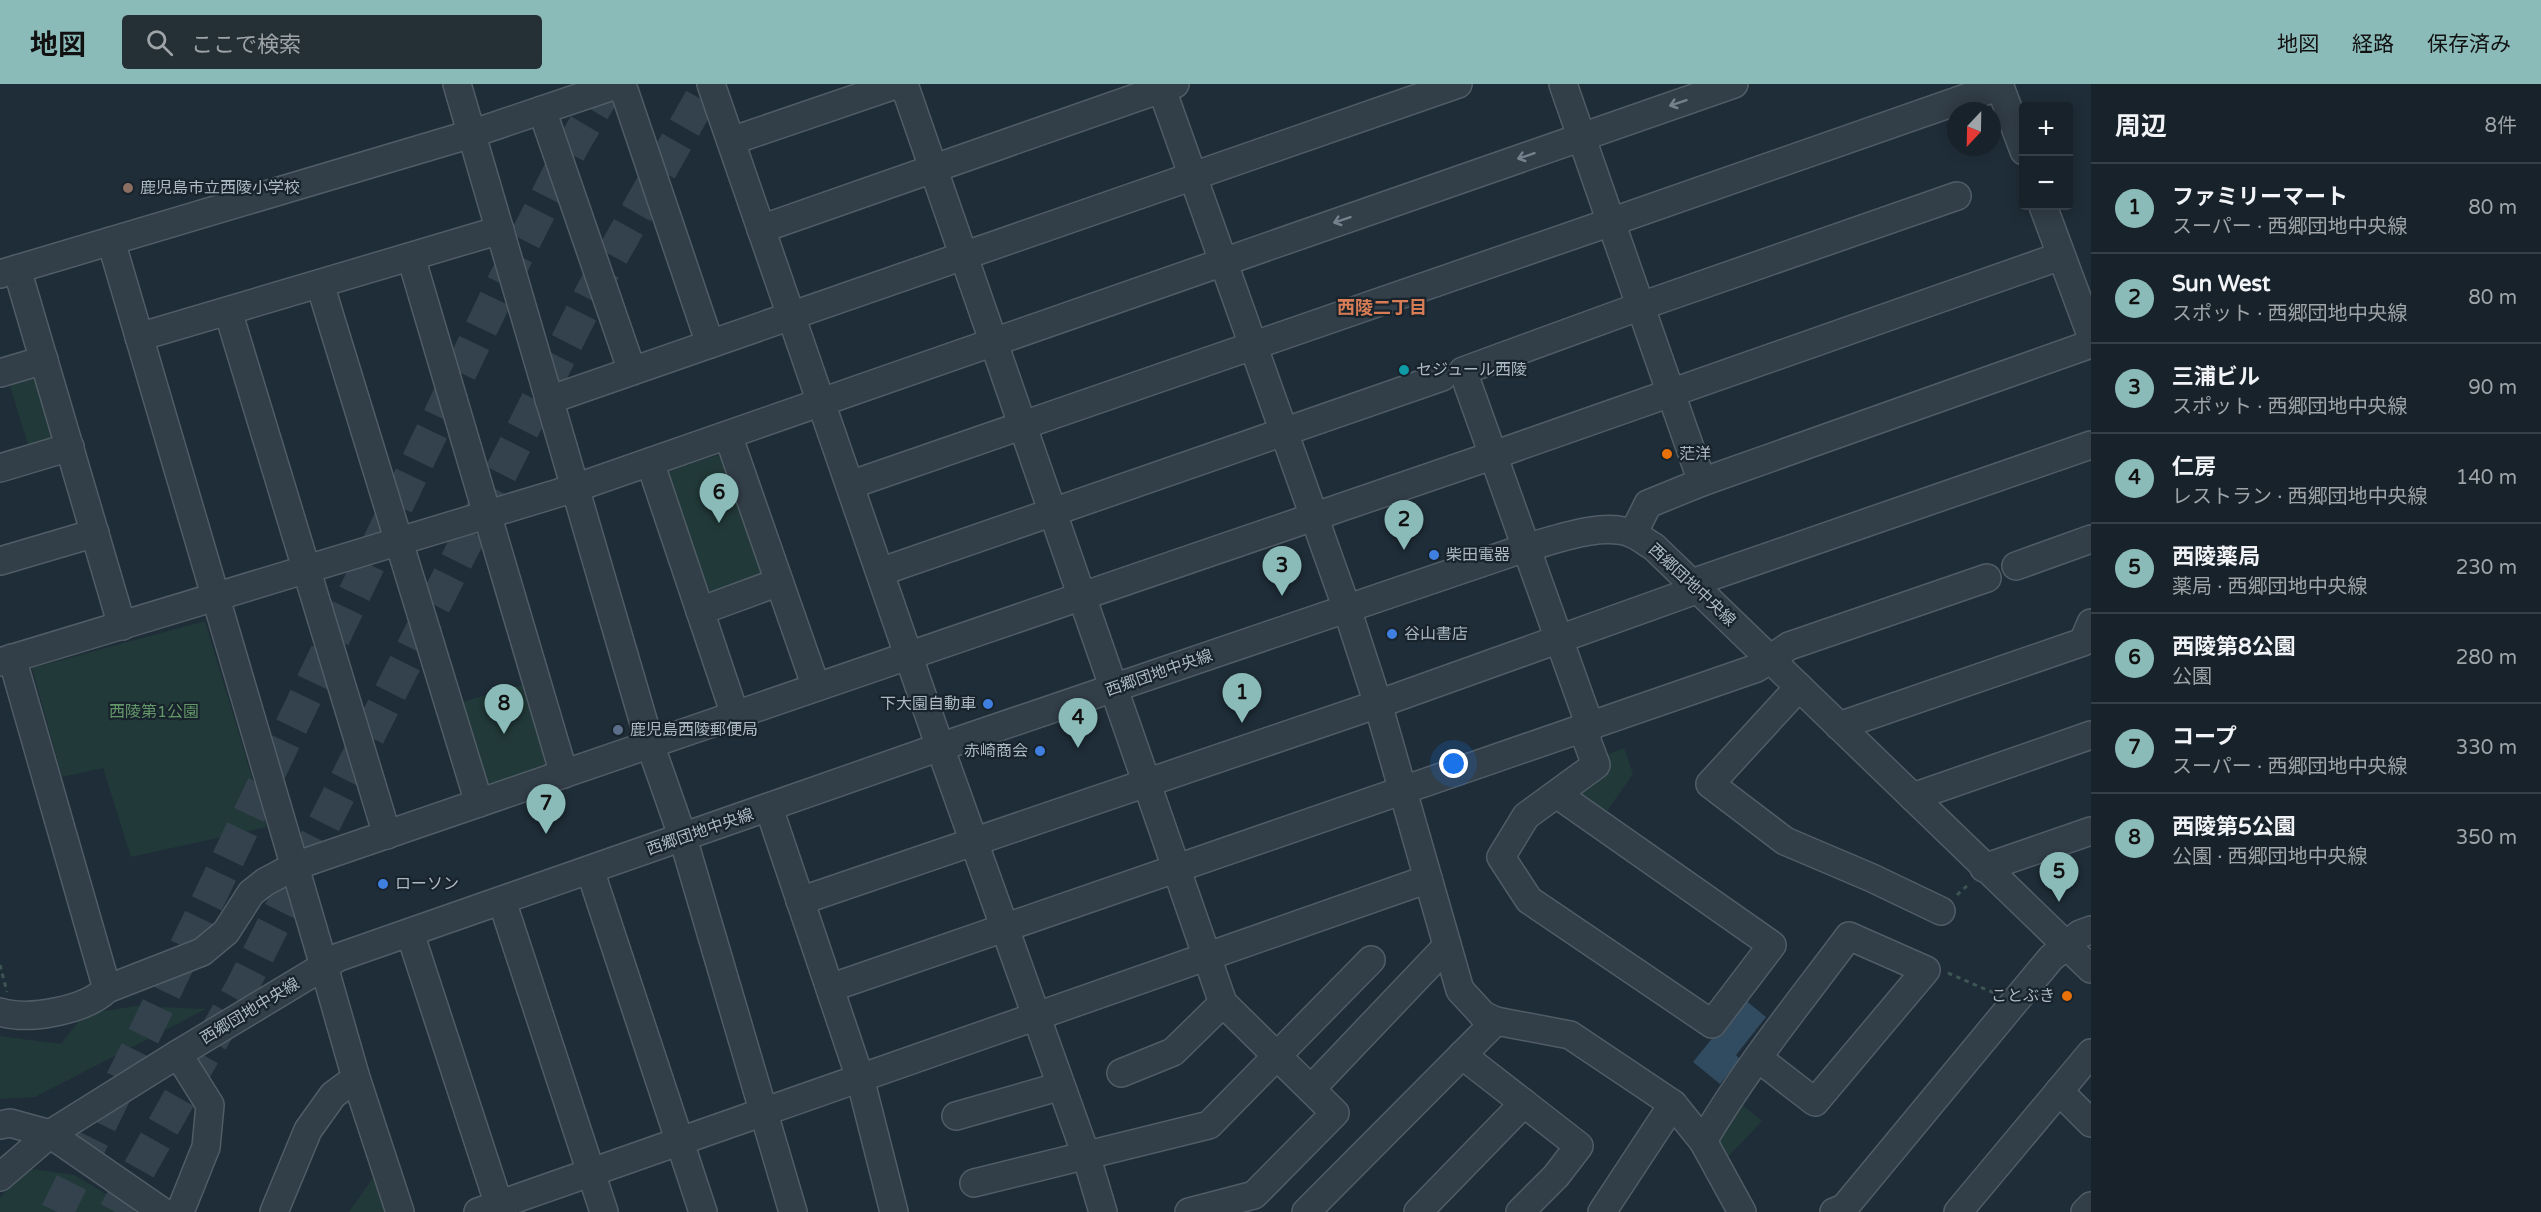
<!DOCTYPE html>
<html lang="ja">
<head>
<meta charset="utf-8">
<style>
  body { margin:0; font-family:"Varela Round","Noto Sans JP",sans-serif; background:#242f36; color:#f1f3f6 }
  .controls { position:absolute; right:18px; top:18px; display:grid; overflow:hidden; border-radius:6px; box-shadow:0 3px 15px #0003 }
  .controls button { width:54px; height:54px; display:grid; place-items:center; padding:0; border:0; border-bottom:2px solid #363f47; background:#17222a; color:#f1f3f6; font:30px sans-serif }
  .compass { position:absolute; left:1947px; top:18px; width:54px; height:54px; border-radius:50%; background:#17222a; box-shadow:0 3px 15px #0003; rotate:202deg }
  .you { position:absolute; left:1454px; top:680px; width:21px; height:21px; margin:-15px; border:4px solid #fff; border-radius:50%; background:#1a73e8; box-shadow:0 0 0 9px #1a73e833 }
  .badge { display:grid; place-items:center; width:39px; height:39px; border-radius:50%; background:#8bbbb9; color:#111; font-size:20px; font-weight:700 }
  .pin { position:absolute; translate:-50% -50px; filter:drop-shadow(0 2px 3px #0008) }
  .pin::after { content:''; position:absolute; top:32px; width:21px; height:18px; background:inherit; clip-path:polygon(0 0,100% 0,50% 100%) }
  .list { margin:0; padding:0; list-style:none }
  h2 { display:flex; justify-content:space-between; align-items:center; height:78px; margin:0; padding:0 24px; font-size:26px }
  h2 small { font-size:20px; font-weight:400; color:#9ea4a8 }
  .list li { display:grid; grid-template-columns:39px 1fr auto; gap:18px; align-items:center; box-sizing:border-box; height:90px; padding:0 24px; border-top:2px solid #363f47 }
  .list b { display:block; font-size:22px; white-space:nowrap }
  .list p { margin:0; font-size:20px; white-space:nowrap; color:#9ea4a8 }
  .list em { font-size:20px; font-style:normal; color:#9ea4a8 }
  .icon { flex:none; width:33px; height:33px; fill:none; stroke:currentColor; stroke-width:2; stroke-linecap:round; stroke-linejoin:round }
  .map { position:relative; flex:none; width:2091px; height:1128px; overflow:hidden }
  header { display:flex; align-items:center; gap:36px; box-sizing:border-box; height:84px; padding:0 30px; background:#8bbbb9; color:#111 }
  header strong { font-size:28px }
  nav { display:flex; gap:33px; margin-inline-start:auto; font-size:21px }
  .search { width:420px; height:54px; background:#242f36; display:flex; align-items:center; gap:15px; box-sizing:border-box; padding:0 21px; border-radius:6px; color:#9ea4a8; font-size:22px }
  main { display:flex }
  aside { flex:1; background:#17222a }
  .map>svg:first-child { display:block }
</style>
</head>
<body>
<header>
<strong>地図</strong>
<div class="search"><svg class="icon" aria-label="search" viewBox="0 0 24 24"><circle cx="10" cy="10" r="6"/><path d="M15 15l6 6"/></svg>ここで検索</div>
<nav><a>地図</a><a>経路</a><a>保存済み</a></nav>
</header>
<main>
<div class="map">
<svg width="2091" height="1128" viewBox="0 0 2091 1128">
  <rect width="100%" height="100%" fill="#1f2d38"/>
  <g fill="#213938">
    <polygon points="32,295 41,299 55,351 53,362 30,367 10,302"/>
    <polygon points="727,368 771,492 711,512 668,387"/>
    <polygon points="205,537 267,743 131,773 103,684 62,693 32,584"/>
    <polygon points="526,600 548,681 487,707 458,619"/>
    <polygon points="1624,664 1633,690 1602,734 1578,717 1577,706 1601,673"/>
    <polygon points="136,922 206,925 35,1013 0,1015 0,952 61,960 84,930"/>
    <polygon points="1736,1016 1762,1037 1724,1077 1714,1062"/>
    <polygon points="25,1084 74,1091 137,1128 0,1128 0,1114"/>
    <polygon points="379,1085 393,1128 349,1128"/>
  </g>
  <polygon fill="#314b60" points="1744,915 1766,933 1736,971 1740,975 1720,1000 1693,978"/>
  <g fill="none" stroke-linecap="round" stroke-linejoin="round">
    <g stroke="#34424d" stroke-width="33" stroke-dasharray="33 16" stroke-linecap="butt">
      <polyline points="57,1128 145,949 500,205 573,61 609,0"/>
      <polyline points="115,1128 242,903 594,204 709,0"/>
    </g>
    <defs>
      <g id="minor">
        <polyline points="457,0 650,660 683,754 793,1128"/>
        <polyline points="622,0 710,260"/>
        <polyline points="711,0 940,663 1086,1071 1103,1128"/>
        <polyline points="904,0 1223,919 1335,1029 1254,1111 1189,1128"/>
        <polyline points="1160,0 1347,525 1378,620 1460,906 1483,931 1496,937 1570,951 1673,1020 1703,1057 1742,1128"/>
        <polyline points="1563,0 1611,138 2000,2"/>
        <polyline points="1999,0 2024,67"/>
        <polyline points="542,26 632,287"/>
        <polyline points="731,57 898,0"/>
        <polyline points="2043,122 2091,251"/>
        <polyline points="761,145 1175,0"/>
        <polyline points="111,157 319,865 356,994 400,1128"/>
        <polyline points="411,173 564,690"/>
        <polyline points="17,185 122,542"/>
        <polyline points="0,190 471,50 619,0"/>
        <polyline points="320,200 479,719"/>
        <polyline points="228,227 387,751"/>
        <polyline points="139,253 500,146"/>
        <polyline points="0,289 44,276"/>
        <polyline points="549,316 1458,0"/>
        <polyline points="728,351 816,603"/>
        <polyline points="650,378 735,631"/>
        <polyline points="0,384 70,363"/>
        <polyline points="850,401 1611,138 1702,398"/>
        <polyline points="1633,450 1648,420 1702,398 2091,260"/>
        <polyline points="0,477 95,449"/>
        <polyline points="2016,482 2091,455"/>
        <polyline points="880,488 1442,293"/>
        <polyline points="1692,499 2091,361"/>
        <polyline points="700,527 779,498"/>
        <polyline points="12,574 107,905"/>
        <polyline points="0,578 575,404 1734,0"/>
        <polyline points="1799,603 1710,700 1785,757 1872,794 1941,827"/>
        <polyline points="1839,642 2083,558 2091,539"/>
        <polyline points="1558,711 1772,861 1712,940 1529,816 1501,773 1526,732 1596,681 1586,654 1590,642 1463,287 1641,222 1957,112"/>
        <polyline points="1913,713 2091,651"/>
        <polyline points="769,724 860,994 894,1128"/>
        <polyline points="1984,784 2091,747"/>
        <polyline points="590,786 703,1128"/>
        <polyline points="502,817 604,1128"/>
        <polyline points="800,817 1378,620 1699,505"/>
        <polyline points="410,849 499,1121"/>
        <polyline points="830,904 1757,584 1789,562 1987,494"/>
        <path d="M0,928C29,937 86,926 107,905L202,868L226,848L251,809L265,798L295,782L1494,371L2061,172"/>
        <polyline points="178,970 210,1021 206,1063 180,1128"/>
        <polyline points="1462,971 1579,1062 1556,1092 1520,1128"/>
        <polyline points="1121,989 1173,968 1223,919"/>
        <polyline points="1311,1005 1447,862"/>
        <polyline points="2059,1007 2091,1039"/>
        <polyline points="956,1032 1061,1002"/>
        <polyline points="0,1041 10,1039 50,1050 163,1128"/>
        <path d="M1703,1057C1745,985 1799,919 1849,852L1926,886L1815,1018L1758,974"/>
        <path d="M0,1093L50,1050L178,970L339,873L940,663L1525,464C1555,456 1603,437 1633,450C1640,453 1647,459 1654,463L2091,885"/>
        <polyline points="974,1099 1209,1041 1371,876"/>
        <polyline points="274,1128 308,1046 333,1011 356,994"/>
        <polyline points="478,1128 1428,795"/>
        <polyline points="1306,1128 1496,937"/>
        <polyline points="1418,1128 1524,1019"/>
        <polyline points="1602,1128 1673,1020"/>
        <polyline points="1834,1128 1844,1124 2051,874 2080,850 2091,846"/>
        <polyline points="1958,1128 2091,969"/>
        <polyline points="2085,1128 2091,1122"/>
      </g>
    </defs>
    <use href="#minor" stroke="#505c66" stroke-width="30"/>
    <g stroke="#3e5555" stroke-width="3" stroke-dasharray="4.5 4.5" stroke-linecap="butt">
      <polyline points="1957,811 1970,799"/>
      <polyline points="0,881 7,908"/>
      <polyline points="1948,889 1994,909"/>
    </g>
    <use href="#minor" stroke="#323e48" stroke-width="27"/>
  </g>
  <defs><path id="oneway-shaft" d="M-6 0H5M1.5-3L5.5 0L1.5 3" fill="none" stroke-width="1.6" stroke-linecap="round" stroke-linejoin="round" transform="scale(1.5)"/></defs>
  <g stroke="#75828d">
    <use href="#oneway-shaft" transform="translate(1678 19) rotate(161)"/>
    <use href="#oneway-shaft" transform="translate(1526 72) rotate(161)"/>
    <use href="#oneway-shaft" transform="translate(1342 136) rotate(161)"/>
  </g>
  <circle fill="#8d6e63" stroke="#18232c" stroke-width="2" cx="128" cy="104" r="6"/>
  <circle fill="#0f9aa8" stroke="#18232c" stroke-width="2" cx="1404" cy="286" r="6"/>
  <g fill="#e8710a" stroke="#18232c" stroke-width="2">
    <circle cx="1667" cy="370" r="6"/>
    <circle cx="2067" cy="912" r="6"/>
  </g>
  <g fill="#3f7fe0" stroke="#18232c" stroke-width="2">
    <circle cx="1434" cy="471" r="6"/>
    <circle cx="1392" cy="550" r="6"/>
    <circle cx="988" cy="620" r="6"/>
    <circle cx="1040" cy="667" r="6"/>
    <circle cx="383" cy="800" r="6"/>
  </g>
  <circle fill="#5c6f8a" stroke="#18232c" stroke-width="2" cx="618" cy="646" r="6"/>
  <g text-anchor="middle" dominant-baseline="central" stroke-width="4.5" stroke-linejoin="round" paint-order="stroke">
    <g font-size="16" fill="#acb9c5" stroke="#18232c" text-anchor="start">
      <text x="140" y="104">鹿児島市立西陵小学校</text>
      <text x="1416" y="286">セジュール西陵</text>
      <text x="1679" y="370">茫洋</text>
      <text x="1446" y="471">柴田電器</text>
      <text x="1404" y="550">谷山書店</text>
      <text x="976" y="620" text-anchor="end">下大園自動車</text>
      <text x="630" y="646">鹿児島西陵郵便局</text>
      <text x="1028" y="667" text-anchor="end">赤崎商会</text>
      <text x="395" y="800">ローソン</text>
      <text x="2055" y="912" text-anchor="end">ことぶき</text>
    </g>
    <g font-size="16" fill="#acb9c5" stroke="#18232c">
      <text transform="translate(1692 501) rotate(43)">西郷団地中央線</text>
      <text transform="translate(1159 589) rotate(-19)">西郷団地中央線</text>
      <text transform="translate(700 748) rotate(-19)">西郷団地中央線</text>
      <text transform="translate(250 927) rotate(-31)">西郷団地中央線</text>
    </g>
    <g font-size="16" fill="#639668" stroke="#18232c">
      <text x="154" y="628">西陵第1公園</text>
    </g>
    <g font-size="18" font-weight="bold" fill="#d77c55" stroke="#18232c">
      <text x="1382" y="224">西陵二丁目</text>
    </g>
  </g>
</svg>
<div class="controls">
<button>+</button>
<button>−</button>
</div>
<svg class="compass" viewBox="-18 -18 36 36"><path d="M0-13l5 13h-10z" fill="#e53935"/><path d="M0 13l5-13h-10z" fill="#9ea4a8"/></svg>
<div class="you"></div>
<div class="pin badge" style="left:1242px;top:639px">1</div>
<div class="pin badge" style="left:1404px;top:466px">2</div>
<div class="pin badge" style="left:1282px;top:512px">3</div>
<div class="pin badge" style="left:1078px;top:664px">4</div>
<div class="pin badge" style="left:2059px;top:818px">5</div>
<div class="pin badge" style="left:719px;top:439px">6</div>
<div class="pin badge" style="left:546px;top:750px">7</div>
<div class="pin badge" style="left:504px;top:650px">8</div>
</div>
<aside>
<h2>周辺<small>8件</small></h2>
<ul class="list">
<li><span class="badge">1</span><div><b>ファミリーマート</b><p>スーパー · 西郷団地中央線</p></div><em>80 m</em></li>
<li><span class="badge">2</span><div><b>Sun West</b><p>スポット · 西郷団地中央線</p></div><em>80 m</em></li>
<li><span class="badge">3</span><div><b>三浦ビル</b><p>スポット · 西郷団地中央線</p></div><em>90 m</em></li>
<li><span class="badge">4</span><div><b>仁房</b><p>レストラン · 西郷団地中央線</p></div><em>140 m</em></li>
<li><span class="badge">5</span><div><b>西陵薬局</b><p>薬局 · 西郷団地中央線</p></div><em>230 m</em></li>
<li><span class="badge">6</span><div><b>西陵第8公園</b><p>公園</p></div><em>280 m</em></li>
<li><span class="badge">7</span><div><b>コープ</b><p>スーパー · 西郷団地中央線</p></div><em>330 m</em></li>
<li><span class="badge">8</span><div><b>西陵第5公園</b><p>公園 · 西郷団地中央線</p></div><em>350 m</em></li>
</ul>
</aside>
</main>
</body>
</html>
